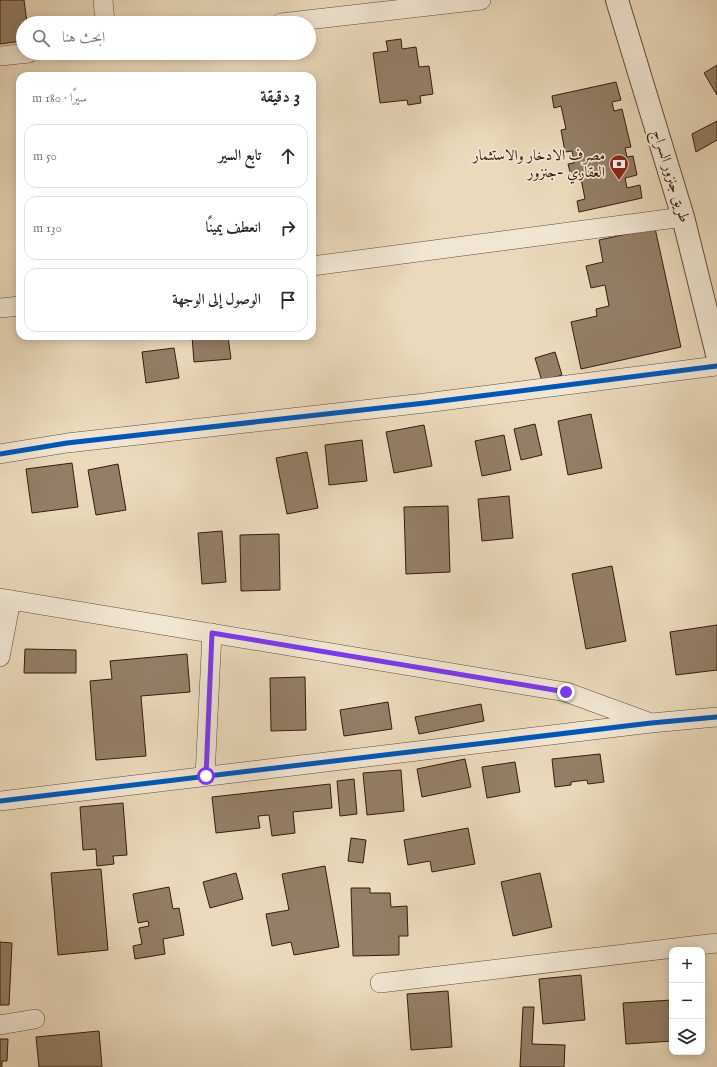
<!DOCTYPE html>
<html lang="ar">
<head>
<meta charset="utf-8">
<style>
  body { margin:0; font-family:"IM FELL English",Amiri,serif; background:#f7f7f7; color:#2b2b33; direction:rtl }
  .controls { position:absolute; right:12px; bottom:12px; display:grid; overflow:hidden; border-radius:8px; box-shadow:0 2px 10px #0003 }
  .controls button { width:36px; height:36px; display:grid; place-items:center; padding:0; border:0; border-bottom:1px solid #e1e1e2; background:#fff; color:#2b2b33; font:20px sans-serif }
  .stop { position:absolute; width:12px; height:12px; margin:-9px; border:3px solid #7c3aed; border-radius:50%; background:#fff }
  .stop.end { background:#7c3aed; border-color:#fff; box-shadow:0 1px 4px #0008 }
  .list { margin:0; padding:0; list-style:none }
  h2 { display:flex; justify-content:space-between; align-items:center; height:52px; margin:0; padding:0 16px; font-size:17px }
  h2 small { font-size:13px; font-weight:400; color:#7c7c81 }
  .list li { display:grid; grid-template-columns:26px 1fr auto; gap:12px; align-items:center; box-sizing:border-box; height:64px; margin:0 8px 8px; padding:0 8px; border:1px solid #e1e1e2; border-radius:12px }
  .list b { display:block; font-size:15px; white-space:nowrap }
  .list em { font-size:13px; font-style:normal; color:#7c7c81 }
  .icon { flex:none; width:22px; height:22px; fill:none; stroke:currentColor; stroke-width:2; stroke-linecap:round; stroke-linejoin:round }
  .map { position:relative; flex:none; width:717px; height:1067px; overflow:hidden; direction:ltr }
  .search { position:absolute; background:#fff; box-shadow:0 2px 10px #0003; left:16px; top:16px; width:300px; height:44px; display:flex; align-items:center; gap:10px; box-sizing:border-box; padding:0 14px; border-radius:22px; color:#7c7c81; font-size:15px }
  .panel { position:absolute; background:#fff; box-shadow:0 2px 10px #0003; left:16px; top:72px; width:300px; height:268px; border-radius:12px; direction:rtl }
  .map>svg:first-child { display:block }
</style>
</head>
<body>
<div class="map">
<svg width="717" height="1067" viewBox="0 0 717 1067">
  <rect width="100%" height="100%" fill="#ead9bb"/>
  <filter id="stains"><feTurbulence type="fractalNoise" baseFrequency=".005" numOctaves="4"/><feColorMatrix values="0 0 0 0 .2 0 0 0 0 .09 0 0 0 0 .02 0 0 0 .5 -.17"/></filter>
  <radialGradient id="worn" r=".72"><stop offset=".6" stop-color="#630" stop-opacity="0"/><stop offset="1" stop-color="#630" stop-opacity=".3"/></radialGradient>
  <g fill="#947e67" stroke="#361c0b">
    <polygon points="0,0 24,0 27,23 23,23 23,41 0,44"/>
    <polygon points="401,39 402,49 416,47 419,67 429,66 433,94 420,96 421,103 408,105 407,100 380,103 373,53 388,51 386,41"/>
    <polygon points="717,65 717,95 704,73"/>
    <polygon points="616,82 621,100 612,102 614,111 622,109 631,147 625,148 627,157 633,156 637,175 625,178 627,188 640,185 642,198 579,212 577,201 585,199 580,174 571,176 568,164 574,163 572,151 565,152 561,130 566,129 561,106 554,108 552,96"/>
    <polygon points="717,121 717,140 696,152 692,134"/>
    <polygon points="655,228 681,347 581,369 571,322 597,316 596,309 609,306 605,285 591,288 586,266 603,262 599,240"/>
    <polygon points="192,336 228,336 231,359 194,362"/>
    <polygon points="174,348 179,378 146,383 142,352"/>
    <polygon points="555,352 562,375 542,381 535,358"/>
    <polygon points="591,414 602,468 568,475 558,421"/>
    <polygon points="535,424 542,455 521,460 514,429"/>
    <polygon points="424,425 432,466 394,473 386,432"/>
    <polygon points="504,435 511,470 482,476 475,441"/>
    <polygon points="362,440 367,481 329,485 325,445"/>
    <polygon points="307,452 318,508 287,514 276,458"/>
    <polygon points="72,463 78,507 32,513 26,469"/>
    <polygon points="118,464 126,510 96,515 88,470"/>
    <polygon points="509,496 513,538 482,541 478,499"/>
    <polygon points="448,506 450,572 406,574 404,507"/>
    <polygon points="222,531 226,582 202,584 198,533"/>
    <polygon points="279,534 280,590 241,591 240,535"/>
    <polygon points="612,566 626,641 586,649 572,574"/>
    <polygon points="717,625 717,670 676,675 670,632"/>
    <polygon points="25,649 76,650 76,673 24,673"/>
    <polygon points="187,654 190,692 141,696 146,756 96,760 90,681 112,679 110,661"/>
    <polygon points="305,677 306,730 271,731 270,678"/>
    <polygon points="388,702 392,729 344,736 340,710"/>
    <polygon points="481,704 484,721 419,734 415,717"/>
    <polygon points="600,754 604,782 588,784 587,780 571,782 571,785 555,787 552,759"/>
    <polygon points="465,759 471,787 422,797 417,769"/>
    <polygon points="515,762 520,792 487,798 482,767"/>
    <polygon points="401,770 404,811 367,815 363,773"/>
    <polygon points="354,779 357,814 340,816 337,781"/>
    <polygon points="330,784 332,808 293,812 295,833 272,836 269,815 258,816 260,828 216,833 212,797"/>
    <polygon points="123,803 127,855 113,856 114,864 97,866 96,849 83,850 80,807"/>
    <polygon points="468,828 475,864 432,872 430,861 408,865 404,840"/>
    <polygon points="351,838 366,840 363,863 348,861"/>
    <polygon points="325,866 339,947 294,955 291,942 272,946 266,914 289,910 282,874"/>
    <polygon points="101,869 108,950 58,955 51,873"/>
    <polygon points="236,873 243,899 210,908 203,882"/>
    <polygon points="540,873 552,927 513,936 501,882"/>
    <polygon points="169,887 173,909 179,908 184,935 163,939 165,954 135,959 133,946 142,944 139,928 149,926 148,921 138,923 133,894"/>
    <polygon points="351,888 370,888 370,893 390,893 391,907 407,906 408,936 399,936 399,955 353,956"/>
    <polygon points="0,942 12,943 9,1005 0,1005"/>
    <polygon points="581,975 585,1020 543,1024 539,979"/>
    <polygon points="448,991 452,1047 411,1050 407,994"/>
    <polygon points="672,1000 672,1041 626,1044 623,1003"/>
    <polygon points="523,1007 534,1007 532,1044 565,1045 564,1067 520,1067"/>
    <polygon points="99,1031 102,1067 39,1067 36,1037"/>
    <polygon points="0,1039 8,1039 7,1061 2,1061 2,1067 0,1067"/>
  </g>
  <g fill="none" stroke-linecap="round" stroke-linejoin="round">
    <defs>
      <g id="minor">
        <polyline points="103,0 105,23"/>
        <polyline points="281,23 481,0"/>
        <polyline points="0,56 29,53"/>
        <polyline points="312,266 683,217"/>
        <polyline points="0,308 20,306"/>
        <polyline points="0,454 67,443 425,403 717,366"/>
        <polyline points="0,598 566,692 648,722"/>
        <polyline points="0,657 11,600"/>
        <polyline points="205,776 212,633"/>
        <polyline points="0,801 651,723 717,717"/>
        <polyline points="380,983 717,943"/>
        <polyline points="0,1025 35,1019"/>
      </g>
      <polyline id="tertiary" points="617,0 683,217 717,354"/>
    </defs>
    <use href="#minor" stroke="#634b37" stroke-width="20"/>
    <use href="#tertiary" stroke="#634b37" stroke-width="24"/>
    <use href="#minor" stroke="#f1e6d3" stroke-width="19"/>
    <use href="#tertiary" stroke="#f1e6d3" stroke-width="22"/>
    <defs>
      <g id="cycleway">
        <polyline points="0,454 67,443 425,403 717,366"/>
        <polyline points="0,801 651,723 717,717"/>
      </g>
    </defs>
    <use href="#cycleway" stroke="#f1e6d3" stroke-width="8"/>
    <use href="#cycleway" stroke="#0057b8" stroke-width="5"/>
  </g>
  <g fill="none" stroke-linecap="round" stroke-linejoin="round">
    <polyline stroke="#7c3aed" stroke-width="5" points="206,776 212,633 566,692"/>
  </g>
  <defs>
    <symbol id="bank-pin" viewBox="-11 -11 22 30"><path d="M0 17L-7.5 6A9.5 9.5 0 1 1 7.5 6Z" fill="#8f2418" stroke="#f1e6d3"/><path d="M-6-4H6V4H-6ZM0-2.3a2.3 2.3 0 1 0 0 4.6a2.3 2.3 0 1 0 0-4.6Z" fill="#fff"/></symbol>
  </defs>
  <g fill-rule="evenodd">
    <use href="#bank-pin" x="608" y="153" width="22" height="30"/>
  </g>
  <g text-anchor="middle" dominant-baseline="central" stroke-width="3.5" stroke-linejoin="round" paint-order="stroke">
    <g font-size="15" fill="#361c0b" stroke="#f1e6d3" text-anchor="end">
      <text x="605" y="155">مصرف الادخار والاستثمار<tspan x="605" dy="17">العقاري -جنزور</tspan></text>
    </g>
    <g font-size="15" fill="#361c0b" stroke="#f1e6d3">
      <text transform="translate(671 176) rotate(73)">طريق جنزور السراج</text>
    </g>
  </g>
  <rect width="100%" height="100%" filter="url(#stains)"/>
  <rect width="100%" height="100%" fill="url(#worn)"/>
</svg>
<div class="controls">
<button>+</button>
<button>−</button>
<button><svg class="icon" aria-label="layers" viewBox="0 0 24 24"><path d="M12 4l9 5-9 5-9-5zM3 14l9 5 9-5"/></svg></button>
</div>
<div class="stop" style="left:206px;top:776px"></div>
<div class="stop end" style="left:566px;top:692px"></div>
<div class="search"><svg class="icon" aria-label="search" viewBox="0 0 24 24"><circle cx="10" cy="10" r="6"/><path d="M15 15l6 6"/></svg>ابحث هنا</div>
<section class="panel">
<h2>3 دقيقة<small>سيرًا · 180 m</small></h2>
<ul class="list">
<li><svg class="icon" aria-label="ahead" viewBox="0 0 24 24"><path d="M12 20V5M6 11l6-6 6 6"/></svg><div><b>تابع السير</b></div><em>50 m</em></li>
<li><svg class="icon" aria-label="right" viewBox="0 0 24 24"><path d="M7 20v-9h11M14 6l5 5-5 5"/></svg><div><b>انعطف يمينًا</b></div><em>130 m</em></li>
<li><svg class="icon" aria-label="arrive" viewBox="0 0 24 24"><path d="M6 21V4h12l-3 4 3 4H6"/></svg><div><b>الوصول إلى الوجهة</b></div></li>
</ul>
</section>
</div>
</body>
</html>
